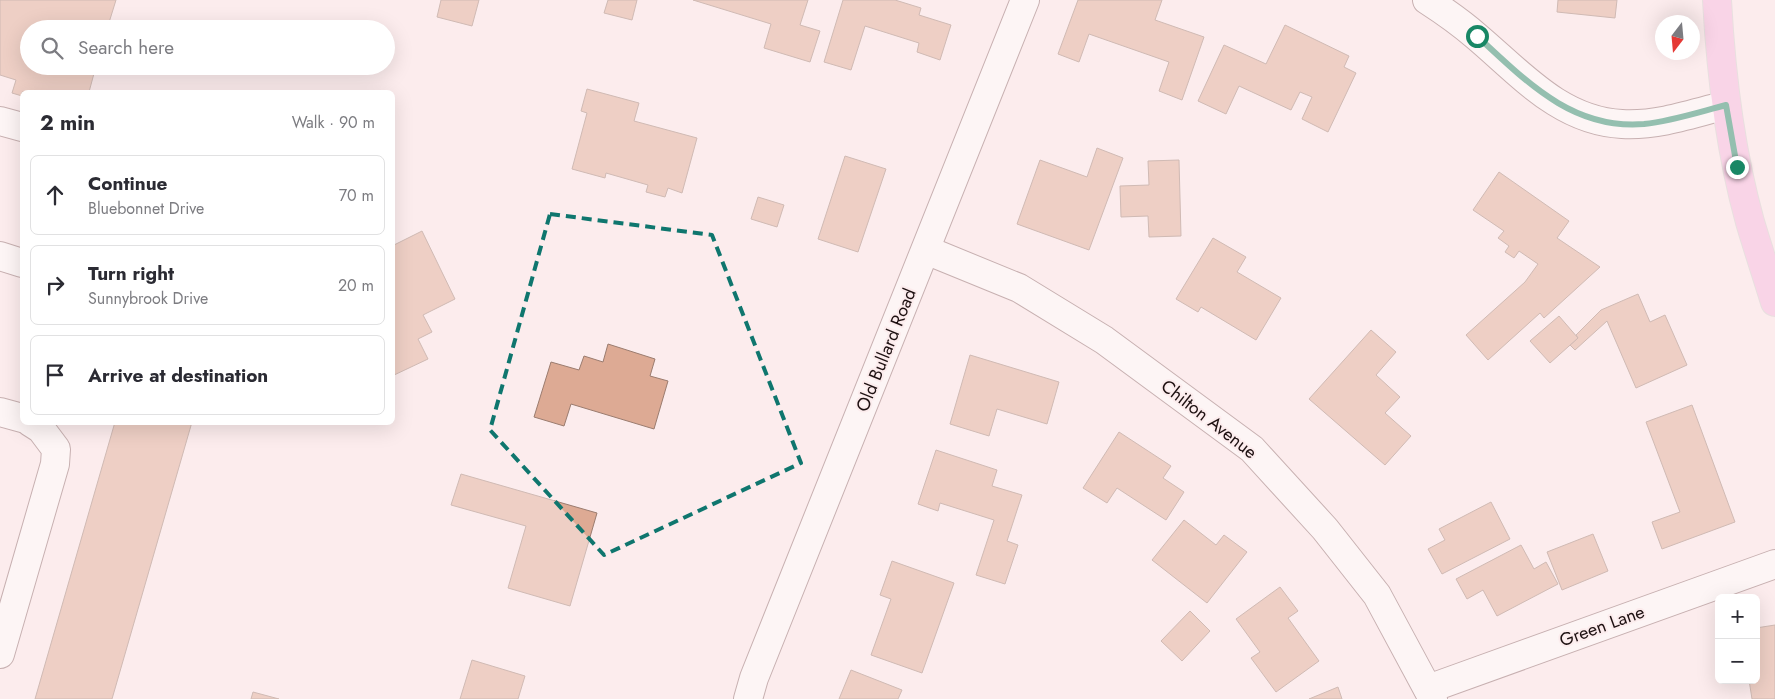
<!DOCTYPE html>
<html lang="en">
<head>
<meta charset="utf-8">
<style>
  body { margin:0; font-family:Jost,sans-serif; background:#f7f7f7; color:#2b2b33 }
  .controls { position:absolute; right:15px; bottom:15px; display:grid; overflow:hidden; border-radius:8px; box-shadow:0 5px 20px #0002 }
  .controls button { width:45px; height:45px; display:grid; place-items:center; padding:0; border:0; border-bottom:1px solid #e1e1e2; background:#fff; color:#2b2b33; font:25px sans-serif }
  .compass { position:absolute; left:1655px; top:15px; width:45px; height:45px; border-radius:50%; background:#fff; box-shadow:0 5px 20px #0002; rotate:196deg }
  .stop { position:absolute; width:15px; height:15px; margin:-11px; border:4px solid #188765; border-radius:50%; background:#fff }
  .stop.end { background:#188765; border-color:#fff; box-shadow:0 1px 5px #0008 }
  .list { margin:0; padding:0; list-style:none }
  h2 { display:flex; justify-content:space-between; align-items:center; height:65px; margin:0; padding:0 20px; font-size:21px }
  h2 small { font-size:16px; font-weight:400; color:#7c7c81 }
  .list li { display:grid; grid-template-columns:32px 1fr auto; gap:15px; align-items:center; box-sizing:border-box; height:80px; margin:0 10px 10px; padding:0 10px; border:1px solid #e1e1e2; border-radius:8px }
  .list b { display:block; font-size:19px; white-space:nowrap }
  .list p { margin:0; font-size:16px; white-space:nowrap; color:#7c7c81 }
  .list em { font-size:16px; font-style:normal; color:#7c7c81 }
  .icon { flex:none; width:28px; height:28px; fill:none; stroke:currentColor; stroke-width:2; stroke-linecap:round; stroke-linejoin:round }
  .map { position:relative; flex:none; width:1775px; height:699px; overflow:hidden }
  .search { position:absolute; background:#fff; box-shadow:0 5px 20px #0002; left:20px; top:20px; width:375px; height:55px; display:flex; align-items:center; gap:12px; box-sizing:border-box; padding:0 18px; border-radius:28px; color:#7c7c81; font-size:19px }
  .panel { position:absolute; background:#fff; box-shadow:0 5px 20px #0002; left:20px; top:90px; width:375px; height:335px; border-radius:8px }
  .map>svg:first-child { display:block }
</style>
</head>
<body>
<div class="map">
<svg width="1775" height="699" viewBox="0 0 1775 699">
  <rect width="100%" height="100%" fill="#fceced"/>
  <g fill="#ddaa94" stroke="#9b7c6f">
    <polygon points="0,0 116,0 107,29 29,29 29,66 96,66 89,92 22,92 22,96 12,93 16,80 0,75"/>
    <polygon points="441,0 479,0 472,26 437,17"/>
    <polygon points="608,0 637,0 632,20 604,13"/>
    <polygon points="693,0 808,0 800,25 820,31 810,62 764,48 771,24"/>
    <polygon points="843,0 895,0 921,8 919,15 951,25 940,60 917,52 919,43 865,26 851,70 824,62"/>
    <polygon points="1078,0 1162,0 1155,20 1204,37 1182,100 1159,91 1169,62 1089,34 1079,62 1058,54"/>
    <polygon points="1558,0 1617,0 1615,18 1557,12"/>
    <polygon points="1285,25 1349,56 1344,67 1356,73 1328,132 1302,119 1312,97 1300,92 1291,110 1239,86 1226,114 1198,101 1224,45 1266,64"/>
    <polygon points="587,89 639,103 634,121 697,138 682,193 668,188 665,197 646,192 648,185 606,173 605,178 572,169 587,113 581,111"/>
    <polygon points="1097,148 1123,158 1089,250 1017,224 1040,160 1087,177"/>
    <polygon points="845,156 886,169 858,252 818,239"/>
    <polygon points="1179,160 1181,236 1149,237 1148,216 1121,217 1120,186 1149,185 1148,161"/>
    <polygon points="1499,172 1569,221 1557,238 1600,267 1544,318 1540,313 1488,360 1466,335 1525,282 1538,264 1519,251 1514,258 1505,252 1509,246 1498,238 1504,231 1473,210"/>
    <polygon points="758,197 784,205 777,227 751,219"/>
    <polygon points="422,231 455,299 423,315 432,332 418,339 428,359 392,376 392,246"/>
    <polygon points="1213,238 1246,257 1237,272 1281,298 1256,340 1201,307 1198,312 1176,299"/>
    <polygon points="1638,294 1650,322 1665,315 1687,365 1636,388 1607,321 1575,350 1570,345 1578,338 1576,335 1601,310"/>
    <polygon points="1559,316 1578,338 1550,363 1530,341"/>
    <polygon points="1371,330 1396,352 1376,375 1400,397 1385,413 1411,436 1385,465 1309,399"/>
    <polygon points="608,344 655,359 650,376 668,381 654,429 571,404 564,426 534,417 551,362 579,370 584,356 603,362"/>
    <polygon points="970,355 1059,382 1047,424 997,409 989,436 950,424"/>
    <polygon points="1692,405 1735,522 1662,549 1652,522 1680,512 1646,422"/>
    <polygon points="115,422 192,422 112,699 35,699"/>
    <polygon points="1119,432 1171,466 1163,478 1184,492 1166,520 1117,488 1107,503 1083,488"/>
    <polygon points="936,450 997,470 992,486 1022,495 1007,541 1018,545 1005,584 976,575 994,520 940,503 938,511 918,504"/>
    <polygon points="461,474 597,513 570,606 508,588 526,526 451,505"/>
    <polygon points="1491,502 1510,539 1442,574 1428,549 1445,540 1439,529"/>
    <polygon points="1184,520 1216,545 1224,535 1247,552 1207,603 1152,560"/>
    <polygon points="1593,534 1608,571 1562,590 1547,552"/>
    <polygon points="1521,545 1534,569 1546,562 1558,584 1497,616 1483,590 1467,599 1456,579"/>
    <polygon points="892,561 954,583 922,673 871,655 891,599 880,595"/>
    <polygon points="1280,587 1298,611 1288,618 1319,661 1276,692 1251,658 1260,652 1236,619"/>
    <polygon points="1190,611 1210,631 1182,661 1161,641"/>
    <polygon points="1775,625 1775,699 1752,699 1749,680 1756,680 1756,628"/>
    <polygon points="472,660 525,676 518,699 460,699"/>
    <polygon points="851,670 902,690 898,699 839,699"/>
    <polygon points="1338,687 1342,699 1309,699"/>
    <polygon points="253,692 279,699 251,699"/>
  </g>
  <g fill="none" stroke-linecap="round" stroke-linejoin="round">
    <defs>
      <g id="minor">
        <path d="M1427,0C1444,11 1461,23 1476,36C1520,73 1560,121 1622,124C1657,126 1692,114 1726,105"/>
        <polyline points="0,121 22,127"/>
        <polyline points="926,250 1019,288 1104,340 1252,449 1325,529 1377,595 1433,699"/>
        <polyline points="0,256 22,263"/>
        <polyline points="0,412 22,418"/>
        <polyline points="0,654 55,464 56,449 41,429 30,422"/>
        <polyline points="1428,689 1775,564"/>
        <polyline points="748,699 754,678 1025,0"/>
      </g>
      <path id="major" d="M1717,0C1721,75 1730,150 1750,222C1758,249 1767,276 1775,302"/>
    </defs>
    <use href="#minor" stroke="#896769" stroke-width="30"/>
    <use href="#major" stroke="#d2cfcf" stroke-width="30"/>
    <use href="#minor" stroke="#fff" stroke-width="28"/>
    <use href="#major" stroke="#f7b6df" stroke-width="28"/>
  </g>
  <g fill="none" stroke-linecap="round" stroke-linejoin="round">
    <path stroke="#188765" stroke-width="6" d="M1477,36C1526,81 1572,130 1644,124C1672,121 1699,112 1726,105L1737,167"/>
  </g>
  <path d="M0 0H1775V699H0ZM550,214L712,235L801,463L604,555L490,430Z" fill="#fceced" fill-opacity=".55" fill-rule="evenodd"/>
  <path fill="none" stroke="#0f766e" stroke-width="4" stroke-dasharray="10 6" stroke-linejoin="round" d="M550,214L712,235L801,463L604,555L490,430Z"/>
  <g text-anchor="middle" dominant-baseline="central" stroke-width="4" stroke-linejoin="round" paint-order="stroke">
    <g font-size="18" fill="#1d1011" stroke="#fceced">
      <text transform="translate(886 350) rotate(-68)">Old Bullard Road</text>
      <text transform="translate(1209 419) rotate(38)">Chilton Avenue</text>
      <text transform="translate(1602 626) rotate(-20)">Green Lane</text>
    </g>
  </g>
</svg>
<div class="controls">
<button>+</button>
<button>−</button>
</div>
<svg class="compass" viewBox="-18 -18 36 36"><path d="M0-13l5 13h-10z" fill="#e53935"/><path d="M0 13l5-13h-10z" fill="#7c7c81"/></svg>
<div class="stop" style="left:1477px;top:36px"></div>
<div class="stop end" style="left:1737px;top:167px"></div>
<div class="search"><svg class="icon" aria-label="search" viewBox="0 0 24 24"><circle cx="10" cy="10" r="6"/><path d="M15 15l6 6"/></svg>Search here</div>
<section class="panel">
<h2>2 min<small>Walk · 90 m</small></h2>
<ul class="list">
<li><svg class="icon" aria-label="ahead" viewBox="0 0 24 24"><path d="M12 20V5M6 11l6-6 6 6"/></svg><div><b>Continue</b><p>Bluebonnet Drive</p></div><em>70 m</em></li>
<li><svg class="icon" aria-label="right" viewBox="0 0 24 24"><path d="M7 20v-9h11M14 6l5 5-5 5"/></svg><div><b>Turn right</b><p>Sunnybrook Drive</p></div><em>20 m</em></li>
<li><svg class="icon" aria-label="arrive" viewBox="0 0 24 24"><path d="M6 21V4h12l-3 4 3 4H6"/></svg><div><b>Arrive at destination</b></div></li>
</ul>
</section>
</div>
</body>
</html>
